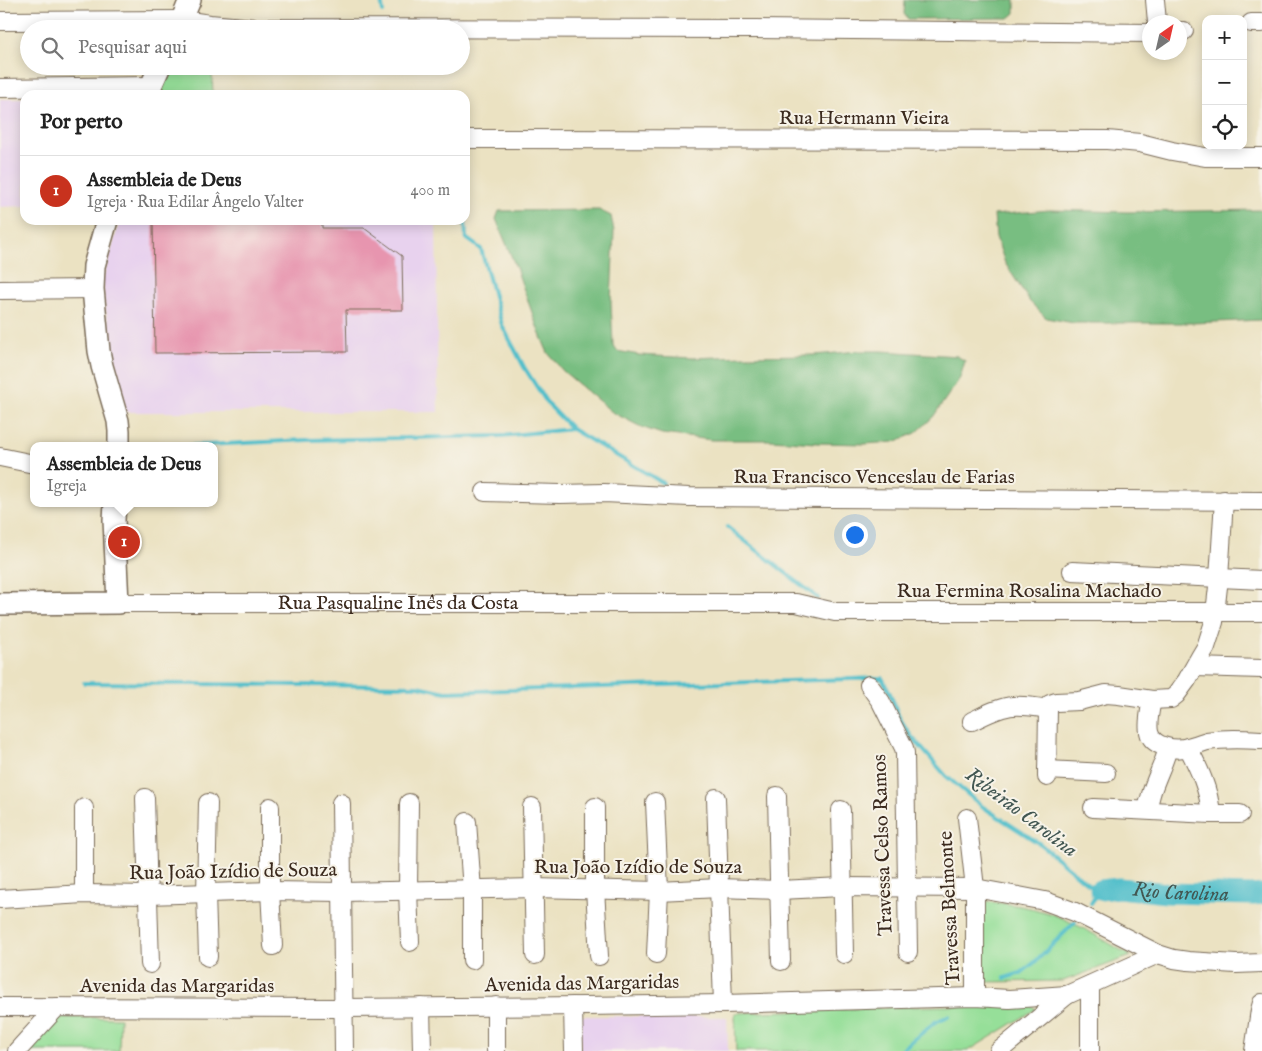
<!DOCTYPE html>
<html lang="pt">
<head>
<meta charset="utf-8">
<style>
  body { margin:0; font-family:"IM FELL English",serif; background:#f6f6f6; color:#222 }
  .controls { position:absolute; right:15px; top:15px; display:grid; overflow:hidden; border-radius:10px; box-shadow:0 2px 12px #0003 }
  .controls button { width:45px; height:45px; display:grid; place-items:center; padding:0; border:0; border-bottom:1px solid #e0e0e0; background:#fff; color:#222; font:25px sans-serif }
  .compass { position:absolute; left:1142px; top:15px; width:45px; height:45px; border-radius:50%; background:#fff; box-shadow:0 2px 12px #0003; rotate:34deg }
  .you { position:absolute; left:854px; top:534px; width:18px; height:18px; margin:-12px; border:4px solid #fff; border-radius:50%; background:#1a73e8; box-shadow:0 0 0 8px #1a73e833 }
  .badge { display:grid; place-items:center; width:32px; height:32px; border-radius:50%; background:#c8321e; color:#fff; font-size:16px; font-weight:700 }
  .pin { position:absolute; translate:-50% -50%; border:2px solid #fff; box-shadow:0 1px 5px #0006 }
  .popup { position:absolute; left:30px; top:442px; width:188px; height:65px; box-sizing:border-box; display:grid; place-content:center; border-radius:10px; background:#fff; filter:drop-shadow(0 1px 4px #0005); font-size:16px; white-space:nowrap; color:#767676 }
  .popup b { font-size:19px; color:#222 }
  .popup::after { content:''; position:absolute; left:50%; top:100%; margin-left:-10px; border:10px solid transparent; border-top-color:#fff }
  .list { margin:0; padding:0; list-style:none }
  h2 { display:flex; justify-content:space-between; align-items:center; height:65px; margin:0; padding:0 20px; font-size:21px }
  h2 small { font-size:16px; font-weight:400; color:#767676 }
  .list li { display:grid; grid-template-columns:32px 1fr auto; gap:15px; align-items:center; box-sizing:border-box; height:70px; padding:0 20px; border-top:1px solid #e0e0e0 }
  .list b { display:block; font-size:19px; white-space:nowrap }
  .list p { margin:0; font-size:16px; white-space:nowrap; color:#767676 }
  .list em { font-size:16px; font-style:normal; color:#767676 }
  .icon { flex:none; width:28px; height:28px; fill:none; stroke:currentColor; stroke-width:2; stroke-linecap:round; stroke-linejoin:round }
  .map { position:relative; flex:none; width:1262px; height:1051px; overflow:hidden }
  .search { position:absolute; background:#fff; box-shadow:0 2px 12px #0003; left:20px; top:20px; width:450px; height:55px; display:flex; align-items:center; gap:12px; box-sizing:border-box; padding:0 18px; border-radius:28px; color:#767676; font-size:19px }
  .panel { position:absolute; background:#fff; box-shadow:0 2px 12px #0003; left:20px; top:90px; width:450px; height:135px; border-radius:15px }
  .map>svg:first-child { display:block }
</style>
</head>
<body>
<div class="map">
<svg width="1262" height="1051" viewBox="0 0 1262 1051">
  <rect width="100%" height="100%" fill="#f7f3e8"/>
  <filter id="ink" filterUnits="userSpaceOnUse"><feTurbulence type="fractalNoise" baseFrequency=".02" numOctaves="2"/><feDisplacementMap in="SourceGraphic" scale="10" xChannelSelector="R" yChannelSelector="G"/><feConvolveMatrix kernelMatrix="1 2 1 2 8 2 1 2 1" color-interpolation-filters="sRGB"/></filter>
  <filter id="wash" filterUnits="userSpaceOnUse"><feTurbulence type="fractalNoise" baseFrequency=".0096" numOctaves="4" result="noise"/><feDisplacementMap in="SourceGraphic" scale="20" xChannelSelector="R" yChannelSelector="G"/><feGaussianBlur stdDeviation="1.12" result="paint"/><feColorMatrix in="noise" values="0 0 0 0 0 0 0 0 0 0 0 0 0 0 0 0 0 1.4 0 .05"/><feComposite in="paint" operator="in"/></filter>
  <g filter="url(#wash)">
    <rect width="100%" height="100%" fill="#ebe2c2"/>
    <g fill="#e8d2ee">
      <polygon points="0,99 25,99 25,206 0,207"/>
      <polygon points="120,220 436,220 438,412 126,412 104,302 103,279"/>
      <polygon points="581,1016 727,1017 728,1051 580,1051"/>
    </g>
    <g fill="#96df99" stroke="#68845c">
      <polygon points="167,72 212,73 213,95 158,95"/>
      <path d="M981,901C1000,903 1020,905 1038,910C1071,918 1101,939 1131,956L1063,981L983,982Z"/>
      <polygon points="1028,1004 1036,1009 968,1051 736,1051 735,1013 900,1007"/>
      <polygon points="61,1017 120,1018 119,1051 23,1051 55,1019"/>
    </g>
    <g fill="#78be81" stroke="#5a7450">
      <polygon points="905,0 1015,0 1015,13 1009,18 908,19 904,14"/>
      <polygon points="599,210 611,216 614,231 611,302 613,345 617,351 639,355 692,358 744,356 814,355 859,351 882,351 957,356 965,361 960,378 933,417 916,433 894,442 865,444 817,443 771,440 712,440 662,434 641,427 612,412 563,371 548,353 539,332 515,265 496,219 499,211"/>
      <polygon points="1050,210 1127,212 1262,210 1262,320 1192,323 1074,323 1046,318 1030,302 1005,263 996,237 994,215"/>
    </g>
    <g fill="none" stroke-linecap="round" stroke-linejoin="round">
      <g stroke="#52bfcb" stroke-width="4">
        <polyline points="381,0 383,12"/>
        <polyline points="465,220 466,238 481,249 502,325 524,367 547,403 572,429 663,483"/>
        <polyline points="185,446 307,440 501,436 572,429"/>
        <polyline points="727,527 818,598"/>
        <polyline points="84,683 418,686 446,692 882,678 889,691 899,717 911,736 946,776 983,807 1040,844 1088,884 1100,890 1091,903"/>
        <polyline points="1005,978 1021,973 1035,962 1075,922"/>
        <polyline points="900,1051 935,1022 949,1016"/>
      </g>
      <path stroke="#52bfcb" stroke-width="21" id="s1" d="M1100,890L1119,888L1167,893L1253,895L1262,894"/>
    </g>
    <g id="blocks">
      <polygon fill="#e795af" points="153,220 322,220 322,228 364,228 402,256 403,310 346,310 347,352 155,353"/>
    </g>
  </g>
  <g filter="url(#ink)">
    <use href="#blocks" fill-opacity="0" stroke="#796a57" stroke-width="1"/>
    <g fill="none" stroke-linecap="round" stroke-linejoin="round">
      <defs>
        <g id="minor">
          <polyline points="1155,0 1157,22"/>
          <polyline points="0,21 182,20 210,24 254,28 756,29 1150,33"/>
          <polyline points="1251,23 1262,23"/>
          <polyline points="1180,31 1184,31"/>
          <polyline points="0,88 151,86"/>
          <polyline points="465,139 1107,140 1140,143 1172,151 1205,157 1262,157"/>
          <polyline points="0,290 93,289"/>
          <polyline points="0,457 34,464"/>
          <polyline points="485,492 560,494 604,493 689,497 1262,501"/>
          <polyline points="1072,571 1262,580"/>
          <path id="s2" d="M118,603H796L835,612H1262"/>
          <polyline points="1195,667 1262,669"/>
          <polyline points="869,685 881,702 904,748 905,753 908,952"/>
          <path d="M1152,700C1150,710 1147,722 1149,732C1152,747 1176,751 1188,747C1195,745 1201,743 1207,741C1226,738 1243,739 1262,740"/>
          <path d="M972,721C985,715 999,707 1013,706C1024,705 1036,707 1048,709"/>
          <path d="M1188,747C1199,769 1209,789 1211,814"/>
          <polyline points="1047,770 1106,773"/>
          <polyline points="1047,777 1048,709 1050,704 1056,702 1079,701 1106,694 1119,695 1152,700 1171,699 1176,695 1187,680 1200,657 1206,647 1214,622 1219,578 1224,500"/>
          <polyline points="777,796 781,961"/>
          <polyline points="145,798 150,964"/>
          <polyline points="716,798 723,1004"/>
          <polyline points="655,802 659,891 656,954"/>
          <polyline points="208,803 206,894 208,957"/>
          <polyline points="341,803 344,1051"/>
          <polyline points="409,803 408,890 410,942"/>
          <polyline points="270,807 270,891 273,946"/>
          <polyline points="532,807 535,955"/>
          <polyline points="595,807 595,889 599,956"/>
          <polyline points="1093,808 1211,814 1240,814"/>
          <polyline points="841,810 844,954"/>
          <path d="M1146,810C1149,804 1150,797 1152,791C1157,776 1164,763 1168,748"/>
          <polyline points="967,818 975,888 975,997"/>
          <polyline points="467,822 472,890 472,960"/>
          <polyline points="84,894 84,808"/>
          <polyline points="0,899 84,894 148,895 270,891 342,892 534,888 659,891 719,888 780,890 842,887 975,888 1045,901 1075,912 1158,954 1174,959 1188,961 1236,964 1262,963"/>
          <polyline points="496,1006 496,1051"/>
          <polyline points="573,1006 574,1051"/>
          <polyline points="0,1007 344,1008 585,1006 723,1004 975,997 1009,999 1067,995 1158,954"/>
          <polyline points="421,1007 422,1051"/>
          <polyline points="17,1051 57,1007"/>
          <polyline points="999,1051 1067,995"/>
          <polyline points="1090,1051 1090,985"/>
          <polyline points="1254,1051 1260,1010 1262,1003"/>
        </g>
        <g id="major">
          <polyline points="178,29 190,0"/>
          <polyline points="148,95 151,86 160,66"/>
          <polyline points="107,220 94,266 93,289 99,351 102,366 118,421 119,431 119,446"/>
          <polyline points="0,604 118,603 114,520 115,503"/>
        </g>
      </defs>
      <use href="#minor" stroke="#796a57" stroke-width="20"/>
      <use href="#major" stroke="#796a57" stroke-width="24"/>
      <use href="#minor" stroke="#fff" stroke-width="18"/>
      <use href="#major" stroke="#fff" stroke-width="21"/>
    </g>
  </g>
  <g text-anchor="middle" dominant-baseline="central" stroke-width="4" stroke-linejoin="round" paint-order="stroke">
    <g font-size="20" fill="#3b2a1e" stroke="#f7f3e8">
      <text x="864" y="118">Rua Hermann Vieira</text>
      <text x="874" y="477">Rua Francisco Venceslau de Farias</text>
      <text x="1029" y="591">Rua Fermina Rosalina Machado</text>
      <text stroke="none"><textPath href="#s2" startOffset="280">Rua Pasqualine Inês da Costa</textPath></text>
      <text transform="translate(883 845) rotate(-92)">Travessa Celso Ramos</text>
      <text x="638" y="867">Rua João Izídio de Souza</text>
      <text transform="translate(233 872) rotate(-1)">Rua João Izídio de Souza</text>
      <text transform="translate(950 908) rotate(-93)">Travessa Belmonte</text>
      <text transform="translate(582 984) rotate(-1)">Avenida das Margaridas</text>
      <text x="177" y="986">Avenida das Margaridas</text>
    </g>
    <g font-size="21" font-style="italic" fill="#425752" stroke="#f7f3e8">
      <text transform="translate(1021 813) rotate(37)">Ribeirão Carolina</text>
      <text stroke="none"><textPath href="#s1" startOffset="81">Rio Carolina</textPath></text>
    </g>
  </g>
</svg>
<div class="controls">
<button>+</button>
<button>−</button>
<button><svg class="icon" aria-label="locate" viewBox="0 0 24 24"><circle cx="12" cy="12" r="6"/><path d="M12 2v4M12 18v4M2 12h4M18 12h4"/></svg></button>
</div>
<svg class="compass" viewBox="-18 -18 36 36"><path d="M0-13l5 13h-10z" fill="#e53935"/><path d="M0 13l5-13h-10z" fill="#767676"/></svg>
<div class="you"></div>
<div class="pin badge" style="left:124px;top:542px">1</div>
<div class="popup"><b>Assembleia de Deus</b>Igreja</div>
<div class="search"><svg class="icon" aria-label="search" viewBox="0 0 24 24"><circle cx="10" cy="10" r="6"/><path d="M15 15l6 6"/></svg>Pesquisar aqui</div>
<section class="panel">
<h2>Por perto<small></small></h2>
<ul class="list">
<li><span class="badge">1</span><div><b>Assembleia de Deus</b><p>Igreja · Rua Edilar Ângelo Valter</p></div><em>400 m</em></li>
</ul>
</section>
</div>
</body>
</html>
